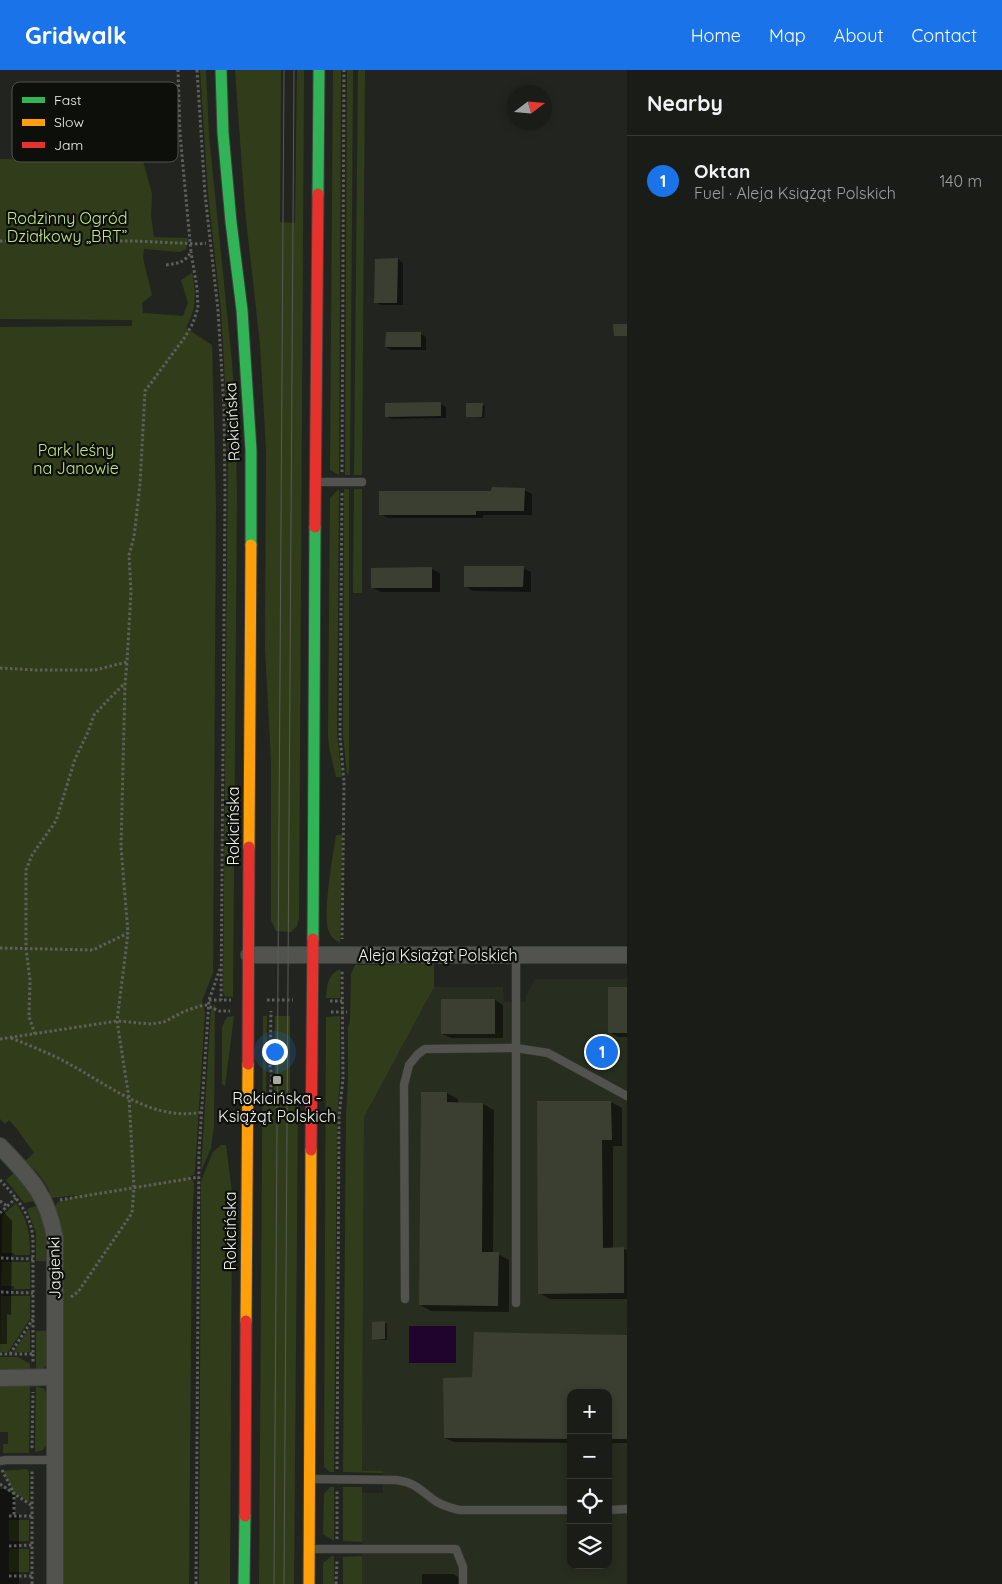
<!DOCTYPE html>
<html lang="en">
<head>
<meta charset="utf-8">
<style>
  body { margin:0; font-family:Quicksand,sans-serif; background:#272924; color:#f1f3f6 }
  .controls { position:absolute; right:15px; bottom:15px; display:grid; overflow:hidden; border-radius:10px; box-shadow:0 2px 8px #0003 }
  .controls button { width:45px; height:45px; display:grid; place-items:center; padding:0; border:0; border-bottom:1px solid #383a36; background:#1a1c17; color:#f1f3f6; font:25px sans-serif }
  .compass { position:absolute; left:507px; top:15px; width:45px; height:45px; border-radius:50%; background:#1a1c17; box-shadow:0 2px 8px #0003; rotate:74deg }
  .you { position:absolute; left:274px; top:981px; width:18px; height:18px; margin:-12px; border:4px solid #fff; border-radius:50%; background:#1a73e8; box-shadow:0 0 0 8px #1a73e833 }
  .badge { display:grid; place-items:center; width:32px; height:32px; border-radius:50%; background:#1a73e8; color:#fff; font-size:16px; font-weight:700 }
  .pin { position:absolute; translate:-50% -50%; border:2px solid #fff; box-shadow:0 1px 5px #0006 }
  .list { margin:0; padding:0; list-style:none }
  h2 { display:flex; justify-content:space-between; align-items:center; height:65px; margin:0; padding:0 20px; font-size:21px }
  h2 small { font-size:16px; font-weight:400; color:#9fa1a1 }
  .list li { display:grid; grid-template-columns:32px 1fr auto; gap:15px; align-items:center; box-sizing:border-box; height:90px; padding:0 20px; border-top:1px solid #383a36 }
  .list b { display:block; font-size:19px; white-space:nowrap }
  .list p { margin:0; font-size:16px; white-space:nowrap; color:#9fa1a1 }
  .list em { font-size:16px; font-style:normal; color:#9fa1a1 }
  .icon { flex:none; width:28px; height:28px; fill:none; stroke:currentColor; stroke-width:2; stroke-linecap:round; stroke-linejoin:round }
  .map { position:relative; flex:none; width:627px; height:1514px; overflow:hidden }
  header { display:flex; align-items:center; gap:30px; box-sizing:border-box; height:70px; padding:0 25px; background:#1a73e8; color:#fff }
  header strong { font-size:24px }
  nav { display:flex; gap:28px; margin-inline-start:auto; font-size:18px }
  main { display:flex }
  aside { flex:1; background:#1a1c17 }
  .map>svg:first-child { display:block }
</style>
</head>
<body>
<header>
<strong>Gridwalk</strong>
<nav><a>Home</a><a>Map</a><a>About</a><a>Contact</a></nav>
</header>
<main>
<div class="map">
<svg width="627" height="1514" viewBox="0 0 627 1514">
  <rect width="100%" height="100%" fill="#22251f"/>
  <path fill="#272e1f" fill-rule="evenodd" d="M535,909H627V1514H362V1423H383V1401H362L364,1047L434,917H503L504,932H526V926ZM571,1323H608V1495H571Z"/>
  <g fill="#313d1a">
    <polygon points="200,0 206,0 209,66 232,292 235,339 237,424 233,927 225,926 223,922 228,383 224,292 221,240 208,123"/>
    <polygon points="235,0 281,0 280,152 295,153 297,0 304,0 299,848 297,856 291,862 276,861 271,850 271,692 265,577 266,380 260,274 245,140"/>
    <polygon points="333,0 341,0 339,405 330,400"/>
    <polygon points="347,0 353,0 350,405 345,405"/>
    <polygon points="358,0 365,0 362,405 354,405"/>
    <path d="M0,89L143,91L152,124L151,146L154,167L188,168L186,179L180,182L144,179L143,188L152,225L142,233L143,243L183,246L188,233L181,210L192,203C196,225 197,237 186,258L212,275L216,434L213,903L202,931L205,942L195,1100L194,1105L190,1106L194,1113L192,1152L189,1514H63L64,1175L60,1153L55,1136L58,1132L78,1125L51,1128C49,1114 36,1100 25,1091L34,1083L17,1059L9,1050L5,1054L0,1049V257L132,256V250L0,249Z"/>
    <polygon points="339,419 337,665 342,707 336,707 329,676 328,664 330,428"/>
    <polygon points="344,419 349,419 349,703 347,705 343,665"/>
    <polygon points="354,419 362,419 362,523 353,523"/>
    <path d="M336,765H342L340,873C335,870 331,867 329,862C322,846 333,785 336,765Z"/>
    <polygon points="434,894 434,917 364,1047 362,1401 383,1401 383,1403 343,1402 346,1048 348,1009 348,957 350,952 351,904 355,895"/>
    <path d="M340,899V928H326C327,916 327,905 340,899Z"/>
    <polygon points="215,934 214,1056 211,1078 201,1101 211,939"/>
    <polygon points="234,946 225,1016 222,1014 222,957 227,947"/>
    <polygon points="263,946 267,946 266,1035 274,1035 275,946 290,946 290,1035 298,1036 294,1514 259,1514"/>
    <polygon points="340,946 340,1008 337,1047 334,1402 330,1402 324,1397 326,947"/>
    <polygon points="221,1075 226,1075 232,1123 230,1514 199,1514 201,1111 213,1082"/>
    <polygon points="15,1102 36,1131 24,1133 6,1110"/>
    <path d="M16,1133C28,1151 30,1163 30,1185H14V1183H2V1146Z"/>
    <polygon points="36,1136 39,1137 48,1168 49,1191 36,1191 36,1163 27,1139"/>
    <polygon points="2,1192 30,1192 30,1219 14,1219 14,1216 1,1216"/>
    <polygon points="1,1226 30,1226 30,1249 8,1282 0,1282"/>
    <polygon points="28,1260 30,1260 30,1282 14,1282"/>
    <polygon points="36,1261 48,1261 47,1294 44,1298 36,1301"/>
    <polygon points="0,1287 18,1287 30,1294 30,1301 0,1301"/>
    <polygon points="0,1316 30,1316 29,1383 3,1383 3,1374 8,1374 8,1362 0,1362"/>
    <polygon points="36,1316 44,1319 48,1327 48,1372 43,1380 35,1382"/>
    <polygon points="27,1399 29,1402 29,1432 14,1422 3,1401"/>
    <polygon points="330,1417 334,1417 334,1471 323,1464 324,1424"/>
    <polygon points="343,1417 362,1417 362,1472 343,1471"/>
    <rect x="9" y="1450" width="20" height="21"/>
    <rect x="9" y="1479" width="20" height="23"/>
    <polygon points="332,1486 334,1486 334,1514 323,1514 323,1493"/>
    <polygon points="362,1486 362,1514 343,1514 343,1487"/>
  </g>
  <rect fill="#21042e" x="409" y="1256" width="47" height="37"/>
  <g fill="#0007">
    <polygon points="398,189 403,193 403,235 381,235 376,232 376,190"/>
    <polygon points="387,263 421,264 426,267 426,280 392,280 386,277"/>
    <polygon points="441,334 446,337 446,348 391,349 386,346"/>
    <polygon points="482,334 485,336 484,348 467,346"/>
    <polygon points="524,420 532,424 532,445 483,445 483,448 388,448 380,444 492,423"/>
    <polygon points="523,498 531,502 531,522 473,521 465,516"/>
    <polygon points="432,499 440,503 440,522 381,522 372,517"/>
    <polygon points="627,919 627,967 618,967 609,962"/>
    <polygon points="495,930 503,935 503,968 451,968 442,964"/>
    <polygon points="447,1023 458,1029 458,1034 483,1034 494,1040 493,1184 498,1184 509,1190 509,1242 431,1241 420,1235"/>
    <polygon points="538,1032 611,1032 622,1038 622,1076 613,1076 613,1179 624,1179 627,1180 627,1229 550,1229 539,1223"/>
    <polygon points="0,1138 12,1151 11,1245 7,1244 7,1274 0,1274"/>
    <polygon points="384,1252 387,1254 387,1270 375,1270 373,1269"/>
    <polygon points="627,1266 627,1373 608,1373 608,1323 571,1323 571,1373 454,1372 445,1368 474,1308"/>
    <polygon points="0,1419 4,1419 15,1425 15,1443 19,1445 19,1514 0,1514"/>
    <polygon points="422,1504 453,1504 464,1510 464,1514 422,1514"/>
  </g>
  <g fill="#3a3f31">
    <polygon points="398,188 397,233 374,233 375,189"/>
    <polygon points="613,254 627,254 627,266 614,266"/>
    <polygon points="386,262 421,262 421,277 385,277"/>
    <polygon points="441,332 441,346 385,347 385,333"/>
    <polygon points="466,333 483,333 482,347 466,347"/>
    <polygon points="492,417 525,418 524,441 476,441 476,445 379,445 379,421 491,421"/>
    <polygon points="464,496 524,496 523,517 464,517"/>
    <polygon points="432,497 432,518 371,518 371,498"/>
    <rect x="608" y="917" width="19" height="46"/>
    <rect x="441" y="929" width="54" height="35"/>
    <polygon points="421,1022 447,1022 447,1032 483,1033 482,1182 499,1182 498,1236 419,1235"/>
    <polygon points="537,1031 611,1031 612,1070 602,1070 603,1178 624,1177 624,1223 538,1224"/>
    <polygon points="385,1251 385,1269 372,1270 372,1252"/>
    <polygon points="474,1262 627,1265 627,1369 608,1369 608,1323 571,1323 571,1369 444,1368 443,1308 472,1307"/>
  </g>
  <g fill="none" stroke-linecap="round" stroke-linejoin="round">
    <defs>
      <g id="lane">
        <polyline points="317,412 362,412"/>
        <polyline points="516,885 516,1233"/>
        <polyline points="405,1229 404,1015 409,995 418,984 425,979 516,978 548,983 627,1026"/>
        <polyline points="0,1391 6,1390 55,1390"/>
        <path d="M311,1409L396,1410C418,1413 420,1421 437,1432C444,1436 451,1438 459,1440H571"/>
        <polyline points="608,1440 627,1439"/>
        <polyline points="312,1479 456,1479 463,1497 463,1514"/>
      </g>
      <g id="street">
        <polyline points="249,885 627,885"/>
        <path d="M0,1076C30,1108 47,1123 55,1168V1514"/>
        <polyline points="0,1308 54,1307"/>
      </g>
      <g id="fast">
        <polyline points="221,0 223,63 231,152 242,240 251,380 251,475"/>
        <polyline points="318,124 319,0"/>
        <polyline points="313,869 315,457"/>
        <polyline points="244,1514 245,1446"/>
      </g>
      <g id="slow">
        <polyline points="249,777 251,475"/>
        <polyline points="246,1251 248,994"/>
        <polyline points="309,1514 311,1080"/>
      </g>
      <g id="jam">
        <polyline points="315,457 318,124"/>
        <polyline points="248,994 249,777"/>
        <polyline points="311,1080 313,869"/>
        <polyline points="245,1446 246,1251"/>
      </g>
    </defs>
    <use href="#lane" stroke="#3d3f3a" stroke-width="9"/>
    <use href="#street" stroke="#3d3f3a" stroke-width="18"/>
    <use href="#fast" stroke="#3d3f3a" stroke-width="13"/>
    <use href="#slow" stroke="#3d3f3a" stroke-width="13"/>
    <use href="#jam" stroke="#3d3f3a" stroke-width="13"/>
    <g stroke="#5e605c" stroke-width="3" stroke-dasharray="2.5 2.5" stroke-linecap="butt">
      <polyline points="197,0 205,124 218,240 224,338 225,424 221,930"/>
      <polyline points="0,171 134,171 199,174 206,173"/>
      <path d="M166,195C179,193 184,193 191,182L180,64L178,0"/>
      <polyline points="342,402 344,0"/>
      <polyline points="342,423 340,666 344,712 342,869"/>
      <polyline points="0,598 36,600 95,600 127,592 131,522 129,485 134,467 140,414 145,321 185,267 193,253 198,238 197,218 191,182"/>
      <polyline points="0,878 93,880 128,863 121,777 125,614 127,592"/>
      <polyline points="209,930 231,930"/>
      <polyline points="267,930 293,930"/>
      <polyline points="330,931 342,931"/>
      <polyline points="331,942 347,942"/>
      <polyline points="35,964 29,947 30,910 26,879 26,800 32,785 56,751 75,689 88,662 94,645 108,630 124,614"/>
      <path d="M11,968C31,976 52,984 71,995C112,1017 153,1052 203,1042"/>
      <polyline points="0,969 117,951 151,954 164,952 185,941 200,936 206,935 219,941 230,941"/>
      <polyline points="270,1027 272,1005 270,997 271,941"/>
      <path d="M0,1110C16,1127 32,1145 33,1170V1284H0"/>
      <polyline points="60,1130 199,1107"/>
      <polyline points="0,1131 7,1136"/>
      <polyline points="0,1143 16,1128"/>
      <polyline points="1,1188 33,1189"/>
      <polyline points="1,1222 33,1223"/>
      <polyline points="71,1227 78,1222 132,1143 134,1117 129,1028 117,951 128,863"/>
      <polyline points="10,1284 33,1249"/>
      <polyline points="33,1284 33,1293"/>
      <polyline points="32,1378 33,1322"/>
      <polyline points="337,1399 339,1047 343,1008 342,900"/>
      <polyline points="2,1400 14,1423 14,1446"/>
      <polyline points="0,1414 31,1435"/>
      <polyline points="9,1446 32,1446"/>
      <polyline points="337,1469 337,1420"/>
      <polyline points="9,1476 32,1475"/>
      <polyline points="9,1506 32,1506"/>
      <polyline points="32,1514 32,1400"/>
      <polyline points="196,1514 199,1081 209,930 220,899"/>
      <polyline points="336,1514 337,1490"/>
    </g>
    <use href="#lane" stroke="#52534f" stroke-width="8"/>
    <use href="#street" stroke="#52534f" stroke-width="16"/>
    <use href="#fast" stroke="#30b455" stroke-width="11"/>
    <use href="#slow" stroke="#ff9f0a" stroke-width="11"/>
    <use href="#jam" stroke="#e5322d" stroke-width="11"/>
    <g stroke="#595c56" stroke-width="1">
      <polyline points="274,1514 284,0"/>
      <polyline points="284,1514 294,0"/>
    </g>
  </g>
  <rect fill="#a8aaa4" stroke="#0d0f0a" stroke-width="2" x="272" y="1005" width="10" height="10" rx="2.5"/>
  <g text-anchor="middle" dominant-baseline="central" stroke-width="4.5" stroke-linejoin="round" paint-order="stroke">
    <g font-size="16" fill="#c2e58a" stroke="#0d0f0a">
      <text x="67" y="148">Rodzinny Ogród<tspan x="67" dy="18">Działkowy „BRT”</tspan></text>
      <text x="76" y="380">Park leśny<tspan x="76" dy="18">na Janowie</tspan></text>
    </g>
    <g font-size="16" fill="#f0f2ec" stroke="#0d0f0a">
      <text transform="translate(232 352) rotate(-93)">Rokicińska</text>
      <text transform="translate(233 756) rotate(-90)">Rokicińska</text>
      <text x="438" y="885">Aleja Książąt Polskich</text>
      <text transform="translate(230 1161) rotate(-90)">Rokicińska</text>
      <text transform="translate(54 1198) rotate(-91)">Jagienki</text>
    </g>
    <g font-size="16" fill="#f0f2ec" stroke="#0d0f0a">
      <text x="277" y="1028">Rokicińska -<tspan x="277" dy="18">Książąt Polskich</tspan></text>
    </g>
  </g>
  <rect x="12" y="12" width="166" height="80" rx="8" fill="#0d0f0a" stroke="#51534e" stroke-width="1"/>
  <rect x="22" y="27" width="23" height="6" fill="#30b455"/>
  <rect x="22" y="49" width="23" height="7" fill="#ff9f0a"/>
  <rect x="22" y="72" width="23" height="6" fill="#e5322d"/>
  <g font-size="14" fill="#f0f2ec">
    <text x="54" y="35">Fast</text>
    <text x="54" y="57">Slow</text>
    <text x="54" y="80">Jam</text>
  </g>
</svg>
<div class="controls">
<button>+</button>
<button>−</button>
<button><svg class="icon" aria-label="locate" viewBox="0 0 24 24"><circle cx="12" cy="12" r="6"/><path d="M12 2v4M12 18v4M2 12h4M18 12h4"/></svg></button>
<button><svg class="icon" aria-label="layers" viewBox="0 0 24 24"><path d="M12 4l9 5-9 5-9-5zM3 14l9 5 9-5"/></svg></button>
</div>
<svg class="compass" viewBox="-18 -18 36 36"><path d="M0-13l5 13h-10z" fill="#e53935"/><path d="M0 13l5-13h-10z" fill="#9fa1a1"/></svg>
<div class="you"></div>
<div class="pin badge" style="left:602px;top:982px">1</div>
</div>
<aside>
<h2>Nearby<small></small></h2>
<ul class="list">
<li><span class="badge">1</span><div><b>Oktan</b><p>Fuel · Aleja Książąt Polskich</p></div><em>140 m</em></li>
</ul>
</aside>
</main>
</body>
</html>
